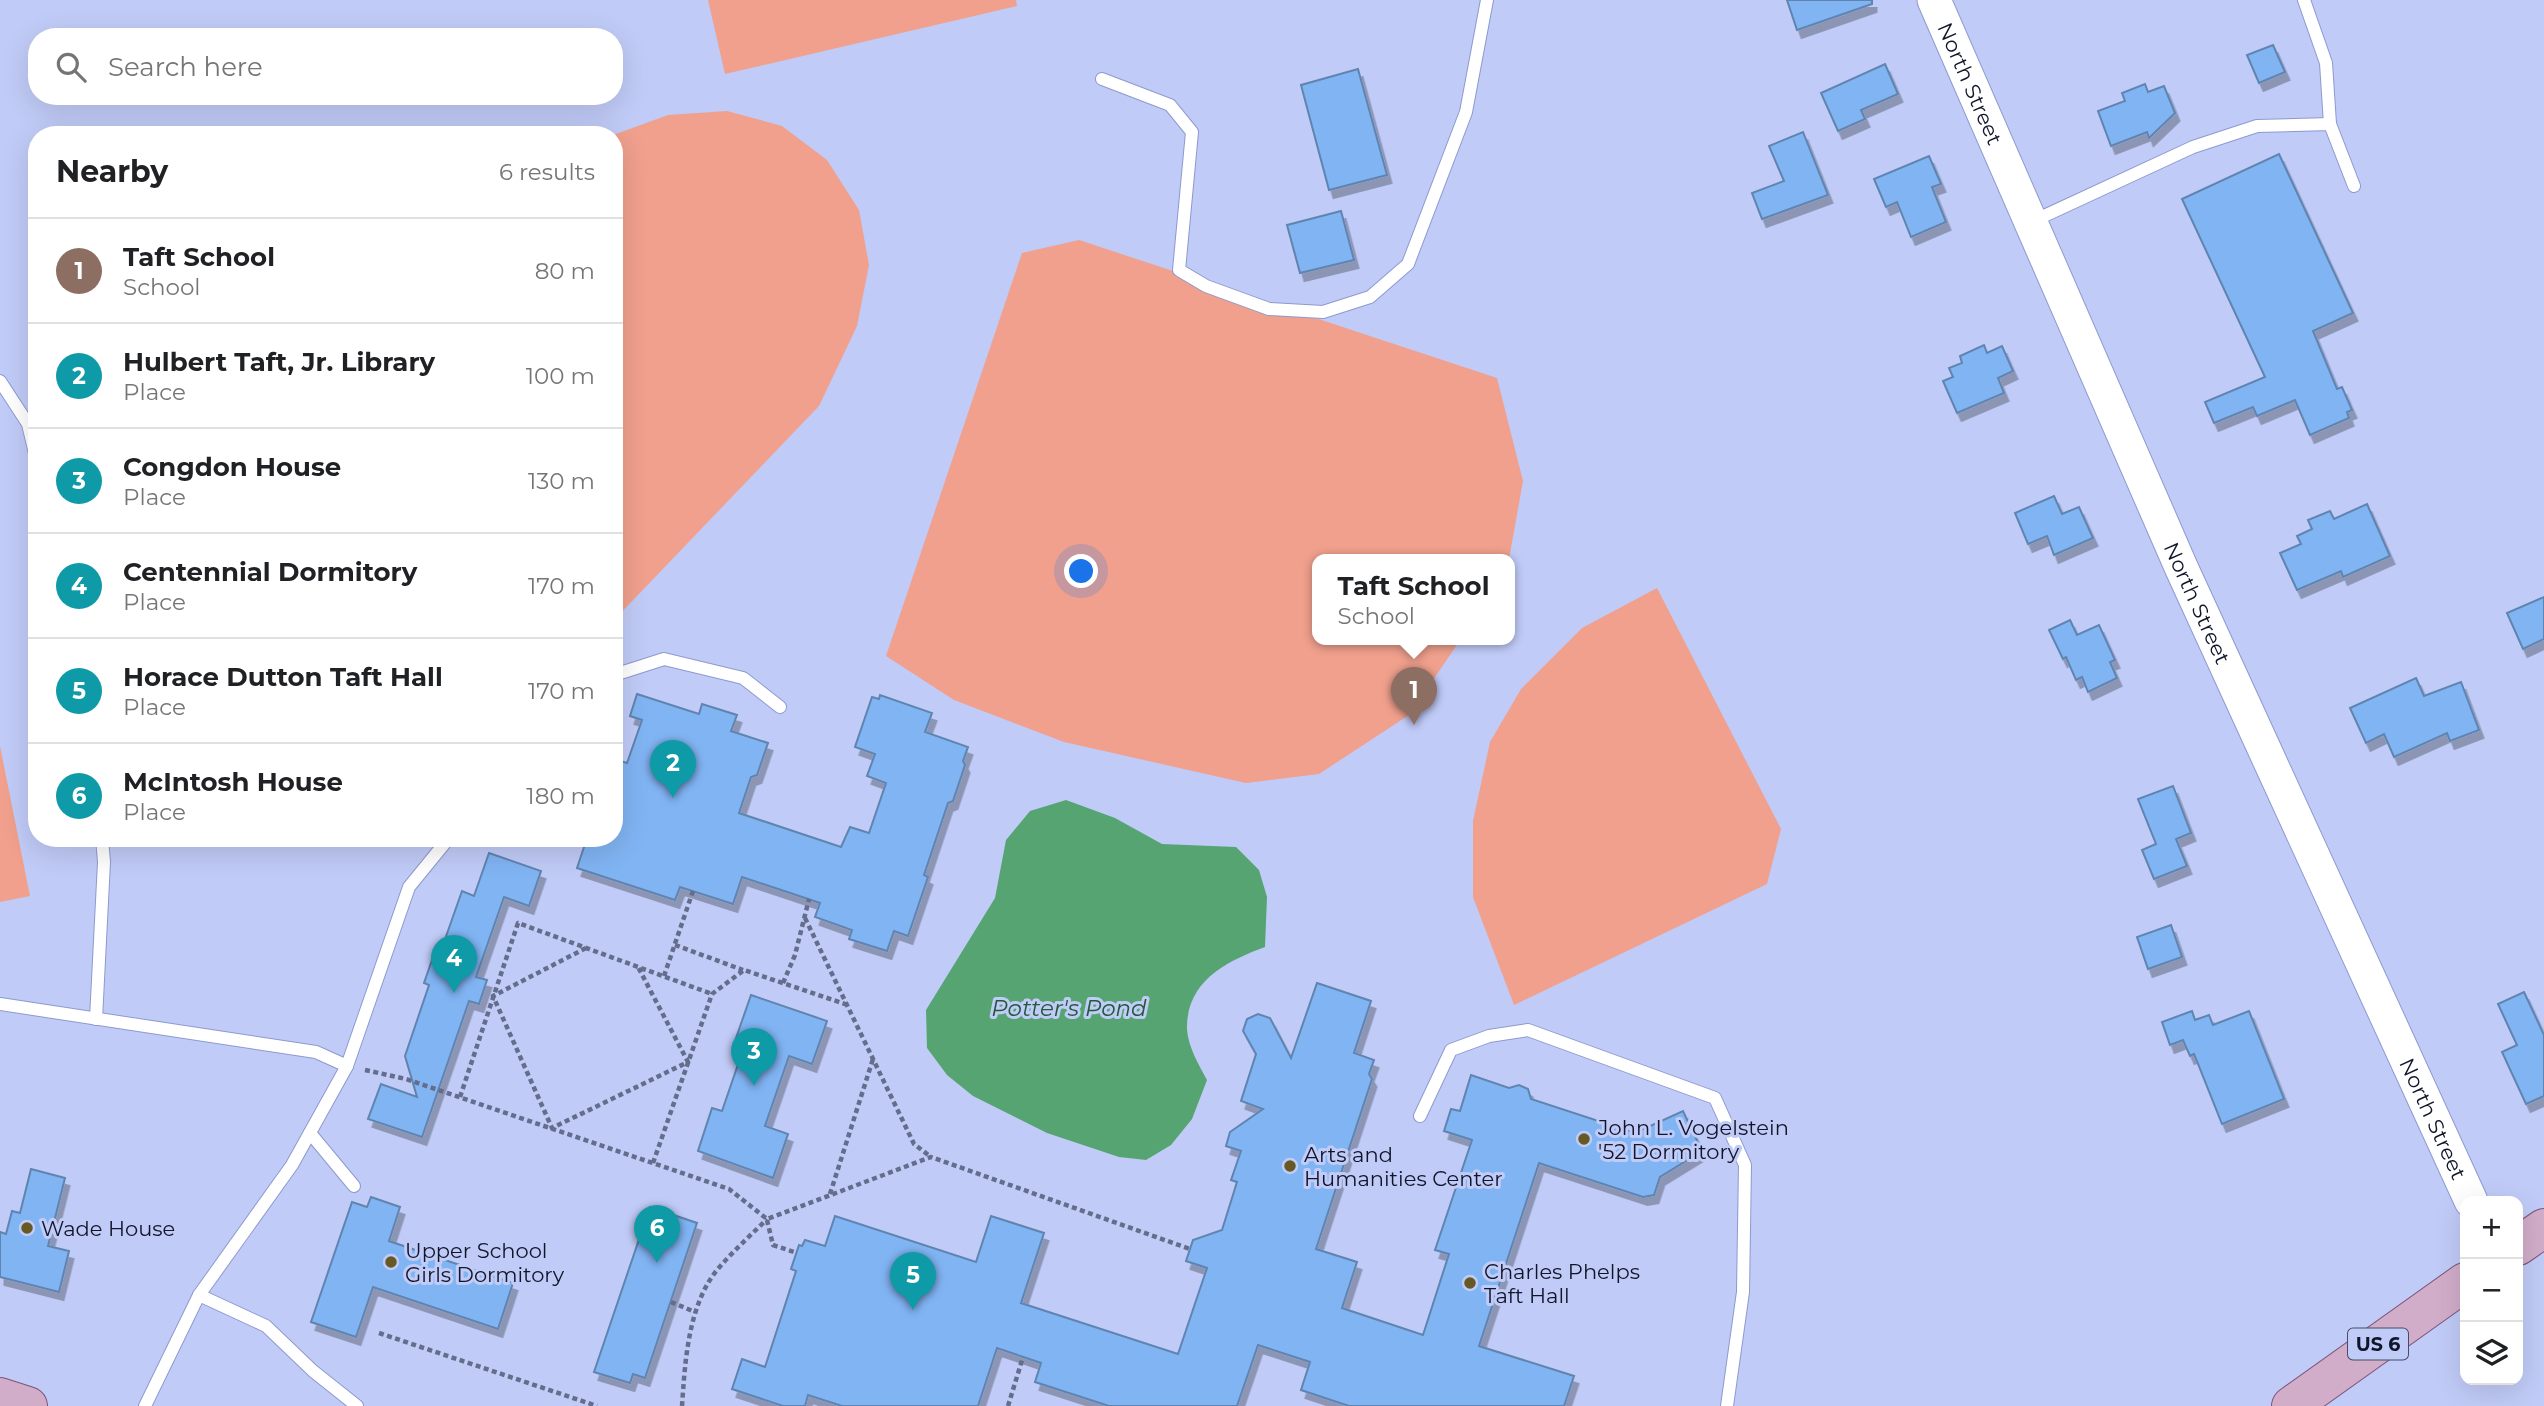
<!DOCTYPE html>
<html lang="en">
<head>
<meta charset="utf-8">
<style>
  body { margin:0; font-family:Montserrat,sans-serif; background:#f6f6f6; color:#202124 }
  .controls { position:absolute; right:21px; bottom:21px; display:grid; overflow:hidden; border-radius:14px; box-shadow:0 7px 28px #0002 }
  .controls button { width:63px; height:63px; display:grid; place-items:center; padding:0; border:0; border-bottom:2px solid #e0e0e0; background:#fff; color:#202124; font:35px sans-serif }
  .you { position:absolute; left:1082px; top:572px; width:24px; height:24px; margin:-18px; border:5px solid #fff; border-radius:50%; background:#1a73e8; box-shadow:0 0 0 10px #1a73e833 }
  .badge { display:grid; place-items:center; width:46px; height:46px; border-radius:50%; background:#675926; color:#fff; font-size:23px; font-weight:700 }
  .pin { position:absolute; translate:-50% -58px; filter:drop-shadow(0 2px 4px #0008) }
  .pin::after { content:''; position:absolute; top:37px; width:24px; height:21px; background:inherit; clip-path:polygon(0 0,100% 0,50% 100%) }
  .popup { position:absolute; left:1312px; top:554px; width:203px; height:91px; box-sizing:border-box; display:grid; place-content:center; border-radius:14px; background:#fff; filter:drop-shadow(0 2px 5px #0005); font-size:23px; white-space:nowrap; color:#757577 }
  .popup b { font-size:26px; color:#202124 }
  .popup::after { content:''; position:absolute; left:50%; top:100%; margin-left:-14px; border:14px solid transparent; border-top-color:#fff }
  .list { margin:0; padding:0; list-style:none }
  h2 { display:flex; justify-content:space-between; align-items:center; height:91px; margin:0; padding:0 28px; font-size:30px }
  h2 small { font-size:23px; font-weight:400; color:#757577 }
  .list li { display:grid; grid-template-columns:46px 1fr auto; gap:21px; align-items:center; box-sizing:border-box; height:105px; padding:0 28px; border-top:2px solid #e0e0e0 }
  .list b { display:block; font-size:26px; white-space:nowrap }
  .list p { margin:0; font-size:23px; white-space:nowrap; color:#757577 }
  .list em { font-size:23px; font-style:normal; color:#757577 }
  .icon { flex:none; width:38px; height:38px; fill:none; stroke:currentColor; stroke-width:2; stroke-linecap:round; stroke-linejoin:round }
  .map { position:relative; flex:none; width:2544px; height:1406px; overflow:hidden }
  .search { position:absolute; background:#fff; box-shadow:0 7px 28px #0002; left:28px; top:28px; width:595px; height:77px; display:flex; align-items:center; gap:18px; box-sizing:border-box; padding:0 24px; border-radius:28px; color:#757577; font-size:26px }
  .panel { position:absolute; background:#fff; box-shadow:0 7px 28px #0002; left:28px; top:126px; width:595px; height:721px; border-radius:28px }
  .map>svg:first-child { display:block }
</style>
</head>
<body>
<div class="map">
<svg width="2544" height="1406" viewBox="0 0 2544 1406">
  <defs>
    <filter id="shadow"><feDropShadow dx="4.5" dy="8" stdDeviation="0" flood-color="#0004"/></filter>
  </defs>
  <rect width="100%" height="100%" fill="#c0cbf7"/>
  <g fill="#f0a08d">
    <polygon points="708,0 1016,0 1017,6 725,74"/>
    <polygon points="727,111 782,126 827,160 859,210 869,265 857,326 819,406 614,620 613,135 668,115"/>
    <polygon points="1079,240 1497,378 1523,481 1509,559 1318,559 1318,639 1461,639 1409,715 1319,774 1246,783 1064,742 954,700 886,656 1022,253"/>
    <polygon points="1657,588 1781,829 1767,884 1514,1005 1473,897 1473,821 1490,742 1521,689 1582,628"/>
    <polygon points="0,746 30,896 0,902"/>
  </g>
  <path fill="#57a473" d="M1066,800L1115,818L1162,844L1236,847L1259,870L1267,897L1265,947C1227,961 1186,981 1187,1029C1188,1047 1199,1065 1207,1080L1192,1119L1171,1145L1146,1160L1119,1157L1047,1133L973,1096L947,1075L927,1048L926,1010L995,898L1006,840L1030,811Z"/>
  <g fill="#81b4f3" stroke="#6084b0" stroke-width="2" filter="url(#shadow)">
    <polygon points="1787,0 1872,0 1872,4 1797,30"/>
    <polygon points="2273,45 2285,72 2259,83 2247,55"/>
    <polygon points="1885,64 1898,94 1861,110 1865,119 1838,131 1821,93"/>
    <polygon points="1358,69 1387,175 1329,190 1301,85"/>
    <polygon points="2145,84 2148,92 2164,86 2175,113 2149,138 2147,132 2111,146 2098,111 2125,101 2122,93"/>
    <polygon points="1803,132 1828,195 1762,219 1752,193 1784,181 1769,146"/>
    <polygon points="2279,154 2353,313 2313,331 2337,389 2342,387 2352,410 2347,412 2349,418 2310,435 2295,400 2257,416 2253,407 2214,423 2205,402 2265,377 2182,199"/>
    <polygon points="1929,156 1941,184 1932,187 1946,222 1911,237 1897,202 1886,207 1874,179"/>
    <polygon points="1341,211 1354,260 1300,273 1287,225"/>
    <polygon points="1984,345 1987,353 2002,346 2013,371 1998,378 2004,393 1957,413 1943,381 1953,377 1949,368 1962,363 1960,356"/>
    <polygon points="2054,496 2062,514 2079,507 2093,538 2054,555 2047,536 2028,544 2015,513"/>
    <polygon points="2367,504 2390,556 2343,577 2341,571 2297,590 2280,553 2301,544 2297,536 2312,529 2308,520 2330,511 2334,519"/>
    <polygon points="2544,597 2544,639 2523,649 2507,613"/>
    <polygon points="2070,620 2077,635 2099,625 2115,660 2110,662 2117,678 2088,692 2082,677 2076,680 2066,657 2063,659 2049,630"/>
    <polygon points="2416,678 2424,696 2461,682 2479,730 2450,741 2447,733 2394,757 2384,734 2366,743 2350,708"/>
    <polygon points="637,694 699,714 702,704 737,715 731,731 768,743 757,775 751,777 739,813 841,847 850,827 869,833 886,783 867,776 875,754 855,747 872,697 879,699 880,695 932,713 925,732 968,747 963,761 965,765 953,801 948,803 924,875 928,877 908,936 894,931 887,951 849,939 852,930 815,917 820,903 742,877 733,904 680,887 675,900 577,868 587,838 614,838 614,759 627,763 642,720 630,716"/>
    <polygon points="2173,786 2191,833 2176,839 2187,866 2154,879 2142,850 2156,844 2138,799"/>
    <polygon points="489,853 541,871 529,906 504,897 476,977 487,980 479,1004 469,1001 422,1137 368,1119 381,1084 417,1097 405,1056 429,985 424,983 432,960 437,962 462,891 474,896"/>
    <polygon points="2171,925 2182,957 2148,969 2137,937"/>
    <polygon points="1317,983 1371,1001 1354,1053 1374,1060 1369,1074 1372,1079 1316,1249 1357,1262 1342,1308 1423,1335 1449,1254 1435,1250 1472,1140 1444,1131 1451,1109 1460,1111 1471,1075 1509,1088 1519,1085 1528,1089 1531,1099 1635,1133 1683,1111 1702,1151 1660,1177 1654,1195 1643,1197 1539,1163 1479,1346 1574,1376 1564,1406 1349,1406 1301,1390 1310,1362 1258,1345 1237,1406 1109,1406 1035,1382 1041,1363 997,1348 978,1406 842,1406 808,1395 805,1406 783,1406 732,1389 742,1359 765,1367 796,1271 791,1269 799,1245 802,1246 805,1240 825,1246 835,1216 976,1262 991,1216 1044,1233 1021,1303 1178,1354 1207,1268 1186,1261 1193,1240 1222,1230 1237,1182 1231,1180 1241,1151 1226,1146 1230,1132 1263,1109 1241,1101 1256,1054 1243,1031 1247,1019 1258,1014 1270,1018 1291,1058"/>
    <polygon points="2524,992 2544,1035 2544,1096 2526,1104 2502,1052 2517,1045 2498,1004"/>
    <polygon points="751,995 827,1021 812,1064 789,1056 765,1126 788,1134 773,1178 698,1151 712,1108 722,1111 746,1041 736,1038"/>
    <polygon points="2192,1011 2195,1020 2209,1015 2213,1025 2249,1011 2284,1099 2222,1124 2194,1054 2190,1056 2183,1040 2170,1045 2162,1022"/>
    <polygon points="31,1169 65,1178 48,1246 69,1251 59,1292 0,1277 0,1232 6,1234 12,1211 20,1213"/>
    <polygon points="371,1197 400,1207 389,1241 513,1283 498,1329 373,1287 356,1337 311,1322 352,1202 367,1207"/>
    <polygon points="650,1207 697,1223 645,1378 633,1374 630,1383 594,1372"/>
  </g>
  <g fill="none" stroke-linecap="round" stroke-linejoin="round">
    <defs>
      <g id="service">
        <polyline points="2304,0 2326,63 2330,124"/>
        <polyline points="1102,79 1170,105 1192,132 1179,270 1206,286 1269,309 1323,312 1370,297 1408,264 1466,112 1487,0"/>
        <polyline points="2031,222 2193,147 2257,126 2330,124 2354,186"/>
        <polyline points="0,381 28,424 37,462"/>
        <polyline points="614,675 664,659 743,678 780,707"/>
        <polyline points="0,1004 316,1052 347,1066"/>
        <polyline points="96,1019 104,862 102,838"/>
        <polyline points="1420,1116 1451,1050 1489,1036 1528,1030 1715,1098 1745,1165 1743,1292 1727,1406"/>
        <polyline points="310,1133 354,1186"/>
        <polyline points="199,1295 266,1326 313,1371 357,1406"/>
        <polyline points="145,1406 199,1295 292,1165 347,1066 409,887 449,838"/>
      </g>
      <g id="tertiary">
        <path id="s1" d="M1934,0L2181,567L2471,1201"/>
      </g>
      <g id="primary">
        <polyline points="2518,1246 2544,1228"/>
        <polyline points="0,1397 28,1406"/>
        <polyline points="2291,1406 2465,1282"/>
      </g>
    </defs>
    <use href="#service" stroke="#8d9acf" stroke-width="14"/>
    <use href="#tertiary" stroke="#8d9acf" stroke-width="35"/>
    <use href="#primary" stroke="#7a557b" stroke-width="40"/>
    <g stroke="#656d8c" stroke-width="4.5" stroke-dasharray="5 3.5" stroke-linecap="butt">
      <polyline points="805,918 914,1144 931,1157"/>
      <polyline points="675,945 743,970"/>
      <polyline points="586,948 493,996 552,1128 688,1062 638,967"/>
      <polyline points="664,976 693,891"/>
      <polyline points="783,983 795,955 809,899"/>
      <polyline points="365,1070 406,1079 729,1189 767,1219 931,1157 1190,1249"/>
      <polyline points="460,1097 518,923 712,994"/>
      <polyline points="653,1163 712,994 744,970 848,1005"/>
      <polyline points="830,1194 873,1059"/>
      <polyline points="767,1220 773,1245 797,1253"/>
      <polyline points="671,1302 695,1312"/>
      <polyline points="379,1333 597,1406"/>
      <path d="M682,1406C685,1362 688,1306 717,1270C732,1252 750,1236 767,1219"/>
      <polyline points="1008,1406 1023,1357"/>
    </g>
    <use href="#service" stroke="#fff" stroke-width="12"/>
    <use href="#tertiary" stroke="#fff" stroke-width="33"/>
    <use href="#primary" stroke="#d1adca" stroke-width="38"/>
  </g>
  <g fill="#675926" stroke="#c0cbf7" stroke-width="2.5">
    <circle cx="1584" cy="1139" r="7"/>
    <circle cx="1290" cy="1166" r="7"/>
    <circle cx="27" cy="1228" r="7"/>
    <circle cx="391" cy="1262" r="7"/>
    <circle cx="1470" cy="1283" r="7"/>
  </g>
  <g text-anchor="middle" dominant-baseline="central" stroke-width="6" stroke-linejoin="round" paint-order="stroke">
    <rect fill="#c0cbf7" stroke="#464c67" stroke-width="2" x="2348" y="1328.5" width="60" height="31" rx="5"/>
    <g font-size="19" font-weight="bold" fill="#111529">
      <text x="2378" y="1344">US 6</text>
    </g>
    <g font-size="21" fill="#111529" stroke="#c0cbf7">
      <text stroke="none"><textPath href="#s1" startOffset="91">North Street</textPath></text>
      <text stroke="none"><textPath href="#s1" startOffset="658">North Street</textPath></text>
      <text stroke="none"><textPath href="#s1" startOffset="1225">North Street</textPath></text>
    </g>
    <g font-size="21" fill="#111529" stroke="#c0cbf7" text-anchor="start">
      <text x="1598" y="1127">John L. Vogelstein<tspan x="1598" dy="24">'52 Dormitory</tspan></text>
      <text x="1304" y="1154">Arts and<tspan x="1304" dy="24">Humanities Center</tspan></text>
      <text x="41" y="1228">Wade House</text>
      <text x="405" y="1250">Upper School<tspan x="405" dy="24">Girls Dormitory</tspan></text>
      <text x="1484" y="1271">Charles Phelps<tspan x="1484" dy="24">Taft Hall</tspan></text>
    </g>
    <g font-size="23" font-style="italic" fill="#225a39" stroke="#c0cbf7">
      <text x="1069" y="1008">Potter's Pond</text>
    </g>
  </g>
</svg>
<div class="controls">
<button>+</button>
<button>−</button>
<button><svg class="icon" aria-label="layers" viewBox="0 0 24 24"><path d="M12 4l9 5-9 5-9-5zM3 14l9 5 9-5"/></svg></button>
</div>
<div class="you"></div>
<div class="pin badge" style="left:1414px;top:725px;background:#8d6e63">1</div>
<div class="popup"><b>Taft School</b>School</div>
<div class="pin badge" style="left:673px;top:798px;background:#0f9aa8">2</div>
<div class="pin badge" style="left:754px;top:1086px;background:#0f9aa8">3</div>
<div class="pin badge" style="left:454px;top:993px;background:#0f9aa8">4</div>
<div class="pin badge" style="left:913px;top:1310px;background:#0f9aa8">5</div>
<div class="pin badge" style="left:657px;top:1263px;background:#0f9aa8">6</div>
<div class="search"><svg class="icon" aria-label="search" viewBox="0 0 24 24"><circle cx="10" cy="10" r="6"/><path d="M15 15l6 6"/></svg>Search here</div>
<section class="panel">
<h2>Nearby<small>6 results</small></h2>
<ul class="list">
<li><span class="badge" style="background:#8d6e63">1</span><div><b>Taft School</b><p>School</p></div><em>80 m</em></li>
<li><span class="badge" style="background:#0f9aa8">2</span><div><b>Hulbert Taft, Jr. Library</b><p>Place</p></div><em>100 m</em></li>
<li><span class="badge" style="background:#0f9aa8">3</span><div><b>Congdon House</b><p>Place</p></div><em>130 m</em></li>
<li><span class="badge" style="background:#0f9aa8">4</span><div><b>Centennial Dormitory</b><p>Place</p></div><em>170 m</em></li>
<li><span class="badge" style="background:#0f9aa8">5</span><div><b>Horace Dutton Taft Hall</b><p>Place</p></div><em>170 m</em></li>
<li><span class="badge" style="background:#0f9aa8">6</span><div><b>McIntosh House</b><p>Place</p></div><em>180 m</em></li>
</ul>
</section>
</div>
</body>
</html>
